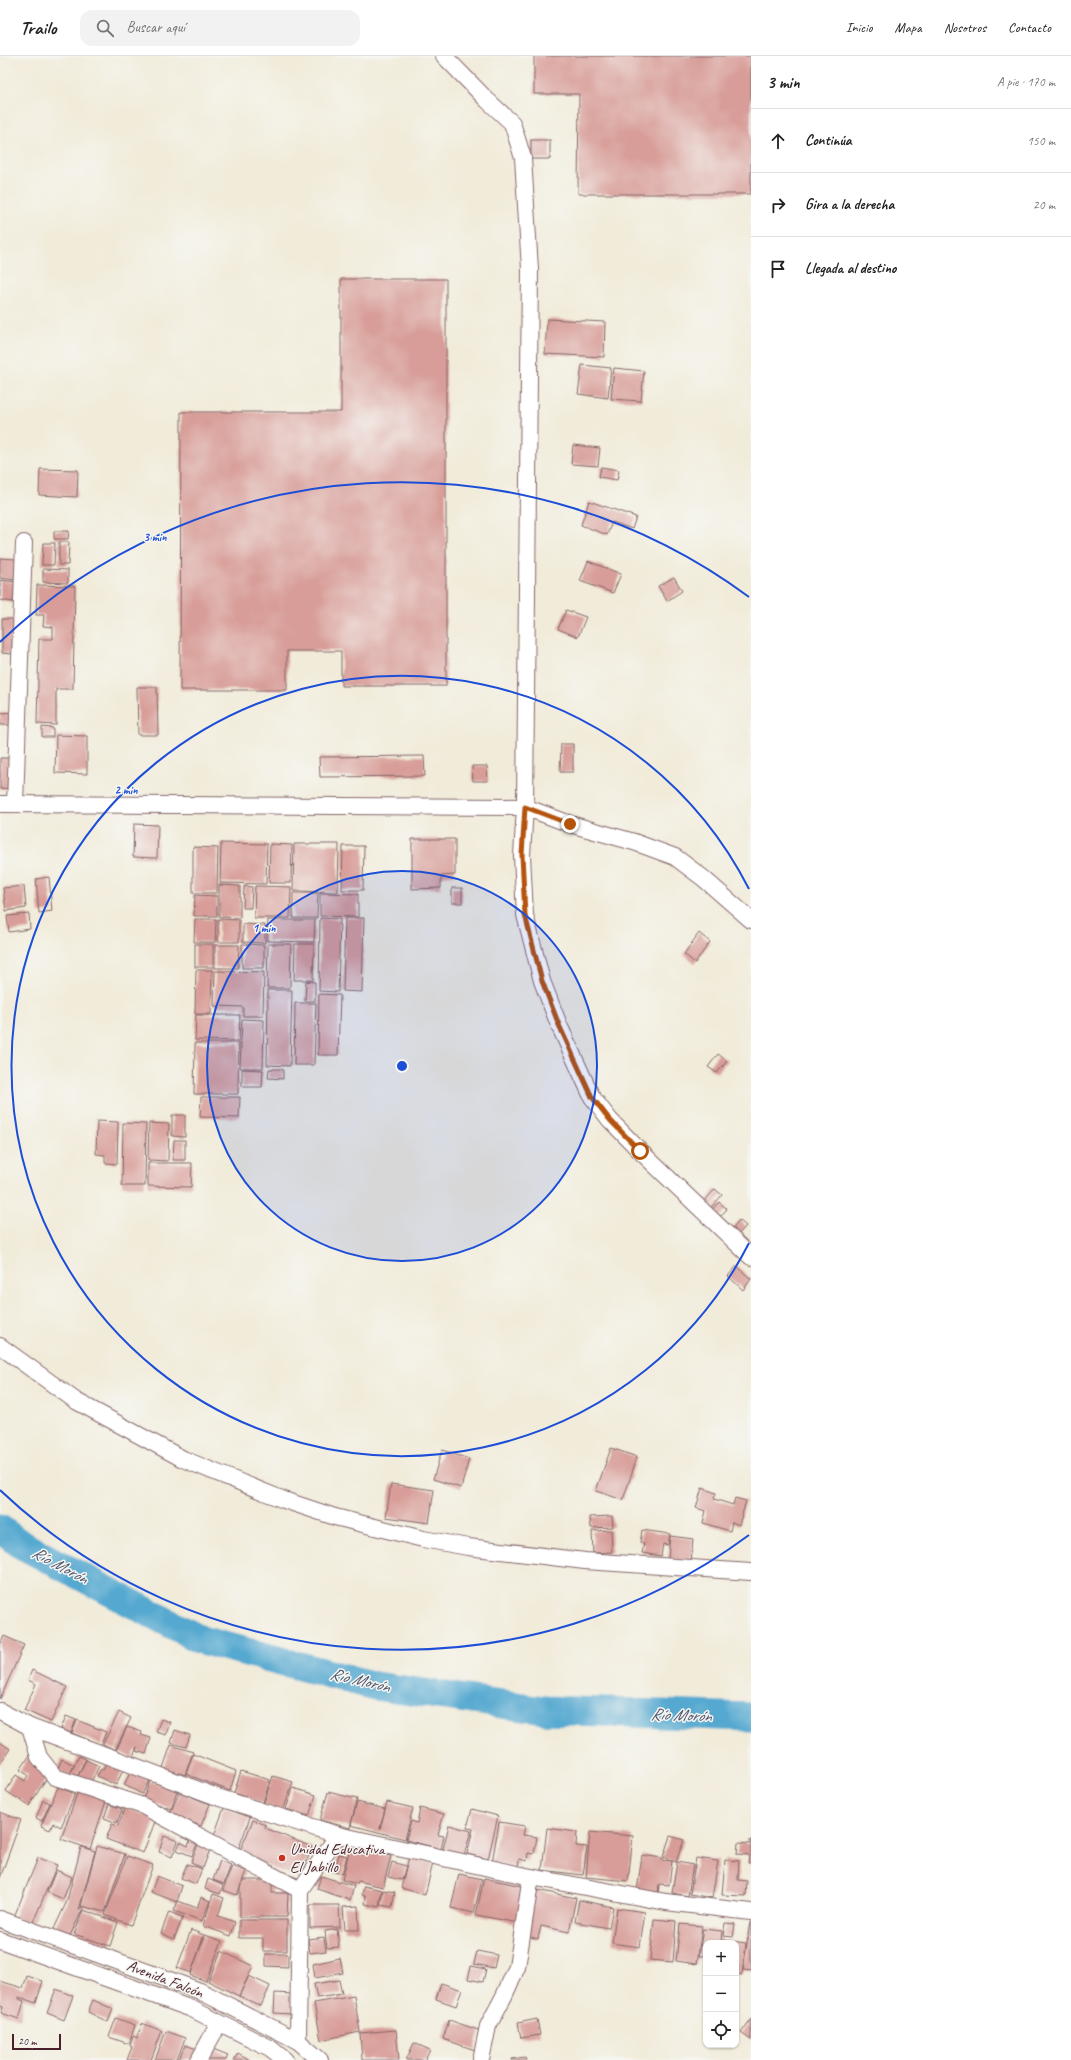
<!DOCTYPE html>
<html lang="es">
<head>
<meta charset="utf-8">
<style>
  body { margin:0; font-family:Caveat,sans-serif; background:#f2f2f2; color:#222 }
  .controls { position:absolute; right:12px; bottom:12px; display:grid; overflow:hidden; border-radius:8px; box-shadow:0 1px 3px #0004 }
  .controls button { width:36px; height:36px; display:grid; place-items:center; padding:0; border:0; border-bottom:1px solid #e0e0e0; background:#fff; color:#222; font:20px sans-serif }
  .scale { position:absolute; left:12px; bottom:10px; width:49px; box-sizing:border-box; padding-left:4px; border:2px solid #4a1f2b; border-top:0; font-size:11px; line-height:14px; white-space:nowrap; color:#4a1f2b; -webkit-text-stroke:3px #f6f6f2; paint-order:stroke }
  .stop { position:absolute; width:12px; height:12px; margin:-9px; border:3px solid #b45309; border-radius:50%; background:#fff }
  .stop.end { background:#b45309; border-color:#fff; box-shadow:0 1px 4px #0008 }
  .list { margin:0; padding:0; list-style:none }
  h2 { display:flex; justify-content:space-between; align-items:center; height:52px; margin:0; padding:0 16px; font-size:17px }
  h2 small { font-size:13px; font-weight:400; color:#767676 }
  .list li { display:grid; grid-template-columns:26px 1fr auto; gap:12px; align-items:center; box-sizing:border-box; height:64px; padding:0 16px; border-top:1px solid #e0e0e0 }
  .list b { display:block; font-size:15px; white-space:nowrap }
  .list em { font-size:13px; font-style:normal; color:#767676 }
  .icon { flex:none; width:22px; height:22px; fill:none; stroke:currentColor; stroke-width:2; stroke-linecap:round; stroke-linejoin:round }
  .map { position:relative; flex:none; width:751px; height:2004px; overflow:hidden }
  header { display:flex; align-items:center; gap:24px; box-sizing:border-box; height:56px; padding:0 20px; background:#fff; border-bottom:1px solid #e0e0e0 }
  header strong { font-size:19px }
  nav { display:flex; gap:22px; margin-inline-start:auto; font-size:14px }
  .search { width:280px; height:36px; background:#f2f2f2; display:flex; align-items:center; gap:10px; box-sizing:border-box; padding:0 14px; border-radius:12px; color:#767676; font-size:15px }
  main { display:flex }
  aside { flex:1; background:#fff }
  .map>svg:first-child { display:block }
</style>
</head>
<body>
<header>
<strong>Trailo</strong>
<div class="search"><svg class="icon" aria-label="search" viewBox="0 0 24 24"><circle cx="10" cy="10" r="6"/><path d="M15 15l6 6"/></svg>Buscar aquí</div>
<nav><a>Inicio</a><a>Mapa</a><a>Nosotros</a><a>Contacto</a></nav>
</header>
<main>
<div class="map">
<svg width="751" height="2004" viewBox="0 0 751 2004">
  <rect width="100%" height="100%" fill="#f6f6f2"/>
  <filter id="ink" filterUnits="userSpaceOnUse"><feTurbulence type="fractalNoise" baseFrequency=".025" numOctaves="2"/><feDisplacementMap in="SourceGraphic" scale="8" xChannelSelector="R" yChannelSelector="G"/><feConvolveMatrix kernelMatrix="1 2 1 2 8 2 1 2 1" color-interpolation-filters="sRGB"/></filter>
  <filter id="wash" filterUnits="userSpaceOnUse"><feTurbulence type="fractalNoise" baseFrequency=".012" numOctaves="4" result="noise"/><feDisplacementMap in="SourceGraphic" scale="16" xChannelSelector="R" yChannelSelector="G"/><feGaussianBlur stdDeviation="0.9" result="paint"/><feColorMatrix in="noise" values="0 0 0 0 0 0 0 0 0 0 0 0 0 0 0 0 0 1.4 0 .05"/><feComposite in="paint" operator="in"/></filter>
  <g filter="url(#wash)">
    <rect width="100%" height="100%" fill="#f1ebd9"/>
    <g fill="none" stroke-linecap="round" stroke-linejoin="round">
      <polyline stroke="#55a8d0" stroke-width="29" points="0,1473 22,1489 201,1584 375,1630 544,1654 751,1661"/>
    </g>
    <g id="blocks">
      <g fill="#d89d98">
        <polygon points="534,0 751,0 751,138 578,138 579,38 534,38"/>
        <rect x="531" y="84" width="19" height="19"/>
        <polygon points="341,223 446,223 446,630 341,630 341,595 287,595 287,634 180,634 181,356 341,356"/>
        <polygon points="547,263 605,266 604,301 545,298"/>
        <polygon points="582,309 611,312 608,342 578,338"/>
        <polygon points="614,312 644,315 641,345 611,343"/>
        <polygon points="573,389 600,392 598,410 571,408"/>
        <polygon points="601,411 619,414 617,424 599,421"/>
        <polygon points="40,413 78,414 77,441 39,439"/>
        <polygon points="589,445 636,461 632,473 612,466 607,479 581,469"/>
        <polygon points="54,475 69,475 68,483 54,483"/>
        <polygon points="59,486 69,486 68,509 59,509"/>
        <polygon points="43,487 55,487 54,509 42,509"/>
        <polygon points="0,502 16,503 14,524 0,522"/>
        <polygon points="588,505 621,518 613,537 580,525"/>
        <polygon points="43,513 68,514 68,527 43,526"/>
        <polygon points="674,521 682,535 667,545 658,530"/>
        <polygon points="0,524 15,526 13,546 0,544"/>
        <polygon points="37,529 75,530 73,633 56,633 56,669 37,668 39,583 53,583 53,571 43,570 44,559 36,559"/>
        <polygon points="566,554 586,561 578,581 558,573"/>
        <polygon points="2,563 13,563 12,598 2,597"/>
        <polygon points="137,631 157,631 158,679 138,679"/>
        <polygon points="15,656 15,669 1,669 0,657"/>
        <polygon points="42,671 53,672 53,681 42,681"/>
        <polygon points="56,679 87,680 87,718 55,717"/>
        <polygon points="561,688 573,688 573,716 560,716"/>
        <polygon points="424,700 425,720 320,721 319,701"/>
        <polygon points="0,702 9,702 9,732 0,733"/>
        <polygon points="472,710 487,710 488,725 473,725"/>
        <polygon points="134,768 158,769 157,802 133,801"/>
        <polygon points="412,783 455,783 455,819 441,820 441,832 412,833"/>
        <polygon points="221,787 267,788 266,828 220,827"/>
        <polygon points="270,788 292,789 291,827 269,827"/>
        <polygon points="294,788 339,788 338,836 293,835"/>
        <polygon points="343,790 364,790 363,834 342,834"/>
        <polygon points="193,791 218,792 217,837 193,837"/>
        <polygon points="49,821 52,855 39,857 36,823"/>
        <polygon points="219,829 240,830 240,862 219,861"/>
        <polygon points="24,830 26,852 6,855 3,832"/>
        <polygon points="244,830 252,831 251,852 243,852"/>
        <polygon points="255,830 291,831 290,862 254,862"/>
        <rect x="452" y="832" width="10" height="15"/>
        <polygon points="293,837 318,837 317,862 293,862"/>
        <polygon points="320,837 358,838 358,861 320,860"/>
        <polygon points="195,839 217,840 217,860 194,860"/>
        <polygon points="29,858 30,873 9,876 7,860"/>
        <polygon points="320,862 340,863 338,936 319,935"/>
        <polygon points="345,862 364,862 362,936 343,935"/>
        <polygon points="195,863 216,863 215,886 194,886"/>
        <polygon points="218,863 239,864 239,886 218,886"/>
        <polygon points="268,864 315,864 314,886 267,885"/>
        <polygon points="243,868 265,869 265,887 243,886"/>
        <polygon points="699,877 710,886 695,907 684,898"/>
        <rect x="195" y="888" width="18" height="23"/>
        <polygon points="242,888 264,889 264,912 242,912"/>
        <polygon points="268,888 291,888 290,932 267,932"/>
        <polygon points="295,888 314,888 313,924 294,924"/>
        <polygon points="215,889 239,889 238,912 215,912"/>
        <polygon points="196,914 212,914 211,958 195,958"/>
        <polygon points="215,915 264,916 263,960 243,960 243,951 214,950"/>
        <polygon points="306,925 315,926 315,945 305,945"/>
        <polygon points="268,934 292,934 290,1010 267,1009"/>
        <polygon points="319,938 340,939 338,999 318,999"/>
        <polygon points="295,947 316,947 314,1009 294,1009"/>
        <polygon points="196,959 240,959 239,985 195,984"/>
        <polygon points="242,963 264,964 263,1012 240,1012"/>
        <polygon points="195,987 239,987 238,1038 194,1038"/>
        <polygon points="718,998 727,1005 717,1017 708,1011"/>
        <polygon points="242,1013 263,1014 262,1031 242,1031"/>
        <polygon points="269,1013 283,1013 283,1023 268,1022"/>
        <polygon points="201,1041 240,1041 239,1062 200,1061"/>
        <polygon points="172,1059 185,1059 185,1081 172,1080"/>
        <polygon points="97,1065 118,1066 117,1108 105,1107 105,1099 96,1098"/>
        <polygon points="123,1067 146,1068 145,1130 122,1130"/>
        <polygon points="149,1067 169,1068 168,1105 148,1104"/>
        <polygon points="174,1084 185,1084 185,1104 173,1104"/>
        <polygon points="148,1107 192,1107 191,1131 148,1130"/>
        <polygon points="715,1133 722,1139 709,1154 702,1148"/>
        <polygon points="719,1146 727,1153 718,1163 710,1156"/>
        <polygon points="739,1164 746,1170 738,1179 731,1174"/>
        <polygon points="737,1210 751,1223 743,1234 728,1220"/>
        <polygon points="611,1392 637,1401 623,1444 596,1435"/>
        <polygon points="442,1394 469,1403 461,1432 433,1423"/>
        <polygon points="391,1428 434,1434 429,1467 386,1461"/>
        <polygon points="702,1432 716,1437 714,1443 733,1449 735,1442 746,1445 739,1469 732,1466 730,1475 703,1467 706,1455 696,1452"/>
        <polygon points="612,1460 613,1471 591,1472 590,1461"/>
        <polygon points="611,1474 612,1496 593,1497 592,1475"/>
        <polygon points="642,1474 670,1478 668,1489 663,1488 661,1500 642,1497 644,1488 640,1487"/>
        <polygon points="670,1480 693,1483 691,1506 668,1503"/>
        <polygon points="4,1580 24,1589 0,1643 0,1589"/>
        <polygon points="32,1614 67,1631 51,1666 24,1654 36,1628 28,1624"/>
        <polygon points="119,1656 131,1662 115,1694 103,1688"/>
        <polygon points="66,1660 76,1664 71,1677 61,1673"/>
        <polygon points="161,1663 170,1666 166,1679 156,1676"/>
        <polygon points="77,1664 106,1676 101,1689 72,1677"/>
        <polygon points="127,1671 142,1676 141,1679 151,1682 146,1698 136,1695 137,1691 133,1701 116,1695"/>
        <polygon points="175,1674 190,1679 186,1691 171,1687"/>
        <polygon points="0,1686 10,1693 0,1708"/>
        <polygon points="171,1689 193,1696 185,1719 163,1712"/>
        <polygon points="193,1698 236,1715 230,1735 186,1718"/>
        <polygon points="30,1699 39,1705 35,1711 48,1720 29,1750 6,1735 16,1719 25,1725 28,1719 20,1714"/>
        <polygon points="79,1700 86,1703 76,1723 57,1714 62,1703 74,1709 71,1716"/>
        <polygon points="109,1702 125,1710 116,1729 97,1720 101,1713 103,1714"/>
        <polygon points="86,1704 99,1710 89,1730 76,1724"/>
        <polygon points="133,1711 142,1721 149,1725 142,1738 124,1729"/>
        <polygon points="241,1715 270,1724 263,1747 234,1737"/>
        <polygon points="273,1720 293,1726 283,1755 263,1749"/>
        <polygon points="150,1725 177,1735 171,1753 143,1743"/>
        <polygon points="58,1731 75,1738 61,1771 53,1767 50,1774 41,1770"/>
        <polygon points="79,1732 107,1742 90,1793 61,1783"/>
        <polygon points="293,1732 316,1739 309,1760 286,1753"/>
        <polygon points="179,1736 210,1748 201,1770 170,1758"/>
        <polygon points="328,1736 357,1743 350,1772 320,1764"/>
        <polygon points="43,1744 50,1747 42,1765 36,1762"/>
        <polygon points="357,1746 385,1753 380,1773 387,1746 413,1752 405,1783 351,1769"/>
        <polygon points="109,1748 122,1753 117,1767 104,1762"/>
        <polygon points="125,1751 156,1763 143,1797 106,1783 112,1768 118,1770"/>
        <polygon points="224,1752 250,1761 239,1792 213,1782"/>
        <polygon points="420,1752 444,1758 438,1779 444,1780 441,1793 406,1784 411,1765 417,1767"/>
        <polygon points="472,1753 498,1760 488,1803 467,1798 473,1773 467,1772"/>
        <polygon points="0,1756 21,1764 0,1822"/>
        <polygon points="253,1764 266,1769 265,1772 312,1791 300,1823 252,1804 240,1795"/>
        <polygon points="499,1766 525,1770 523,1779 537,1781 534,1798 528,1797 527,1805 519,1803 518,1811 492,1807"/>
        <polygon points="449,1769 471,1775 464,1799 443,1793"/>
        <polygon points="547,1772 577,1776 576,1790 587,1791 583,1819 542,1814"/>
        <polygon points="590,1776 633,1780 628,1825 586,1821"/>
        <polygon points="164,1780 178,1785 172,1801 159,1796"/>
        <polygon points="670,1780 684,1784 676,1806 663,1801"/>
        <polygon points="191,1782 198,1785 192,1800 177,1794 180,1786 188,1790"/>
        <polygon points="750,1784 751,1784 751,1807 748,1807 749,1799 737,1798 738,1787 750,1788"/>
        <polygon points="199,1786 211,1791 203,1812 191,1807"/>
        <polygon points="97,1790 125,1798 105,1856 81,1850"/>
        <polygon points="81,1791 95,1795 79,1854 81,1851 83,1852 69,1882 53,1875 67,1845"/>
        <polygon points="350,1792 366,1796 366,1794 391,1800 383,1831 358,1825 357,1828 342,1824"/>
        <polygon points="339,1798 347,1800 342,1818 334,1816"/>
        <polygon points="642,1799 662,1802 662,1804 672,1805 669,1829 659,1828 658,1838 637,1835"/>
        <polygon points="127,1800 153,1809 131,1869 105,1859"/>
        <polygon points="409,1801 433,1807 425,1839 401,1832"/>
        <polygon points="38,1802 57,1809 32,1869 14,1861"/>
        <polygon points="696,1802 718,1805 712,1842 690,1838"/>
        <polygon points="725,1804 739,1805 738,1824 747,1825 746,1840 722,1839"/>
        <polygon points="220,1805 231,1809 224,1828 213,1824"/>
        <polygon points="392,1806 406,1810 402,1824 388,1821"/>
        <polygon points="677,1806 693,1809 688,1840 672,1837"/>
        <polygon points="187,1808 202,1813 196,1828 181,1822"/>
        <polygon points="232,1810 246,1815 237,1839 223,1834"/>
        <polygon points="56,1814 72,1821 63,1843 47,1836"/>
        <polygon points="459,1818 482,1823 474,1857 451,1852"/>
        <polygon points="157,1820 182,1830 177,1846 151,1836"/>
        <polygon points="321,1820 354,1830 350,1844 317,1833"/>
        <polygon points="484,1822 526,1831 518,1867 476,1859"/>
        <polygon points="208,1823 223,1829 220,1838 205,1833"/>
        <polygon points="243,1824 272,1824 272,1837 288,1837 287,1861 240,1861 240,1832"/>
        <polygon points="364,1830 382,1834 379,1851 365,1848 366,1840 362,1839"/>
        <polygon points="532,1833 576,1842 569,1876 541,1870 538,1883 523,1879"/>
        <polygon points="383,1834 395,1836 392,1851 380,1849"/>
        <polygon points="213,1838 224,1842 218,1860 235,1866 231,1880 203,1870"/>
        <polygon points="201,1841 210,1845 202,1865 174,1855 178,1845 197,1852"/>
        <polygon points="579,1844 613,1851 609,1872 575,1866"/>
        <polygon points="310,1849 339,1849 340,1871 310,1872"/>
        <polygon points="358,1850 359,1874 345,1874 343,1851"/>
        <polygon points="617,1852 645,1856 640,1891 612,1887"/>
        <polygon points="83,1854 118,1866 110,1890 74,1878"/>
        <polygon points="169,1856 183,1861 174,1883 161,1877"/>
        <polygon points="654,1863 676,1865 673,1906 650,1904"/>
        <polygon points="239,1864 287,1864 287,1895 263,1895 263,1882 239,1882"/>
        <polygon points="750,1866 751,1866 751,1915 743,1914"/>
        <polygon points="725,1867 735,1868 733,1881 723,1880"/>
        <polygon points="680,1868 702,1870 697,1908 676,1905"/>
        <polygon points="337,1873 339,1891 327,1892 325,1875"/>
        <polygon points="703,1873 722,1875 721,1887 706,1887 706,1900 699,1900"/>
        <polygon points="191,1874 204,1879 191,1917 177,1912"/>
        <polygon points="205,1879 222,1885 206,1925 190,1919"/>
        <polygon points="324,1881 326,1895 310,1897 308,1883"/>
        <polygon points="724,1884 746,1887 742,1919 736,1918 736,1887 723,1887"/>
        <polygon points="221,1895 253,1910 239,1940 208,1925"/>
        <polygon points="477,1895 497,1899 494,1912 474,1908"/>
        <polygon points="266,1898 288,1898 288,1911 266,1910"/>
        <polygon points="340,1902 343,1917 315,1922 313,1908"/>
        <polygon points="471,1910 486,1913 483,1926 468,1923"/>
        <polygon points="27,1920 43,1925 36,1947 19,1941 19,1943 24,1945 19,1963 1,1957 3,1951 0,1950 0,1925 23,1932"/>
        <polygon points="249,1920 270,1930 261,1950 239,1940"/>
        <polygon points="339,1924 342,1938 317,1942 314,1928"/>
        <polygon points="441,1927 462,1934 456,1950 436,1943"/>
        <polygon points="56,1933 73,1940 64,1964 47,1957"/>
        <polygon points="275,1937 293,1938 292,1958 274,1957"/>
        <polygon points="354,1940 360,1976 321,1984 314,1947"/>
        <polygon points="93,1944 113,1953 108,1966 88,1956"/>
        <polygon points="116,1962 135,1969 129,1988 109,1981"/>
        <polygon points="537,1963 540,1979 521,1982 518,1967"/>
        <polygon points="751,1963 751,1984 741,1977"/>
        <polygon points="449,1964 481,1975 475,1994 443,1983"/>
        <polygon points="142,1967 162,1975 151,2004 127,2004 132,1991 130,1990 133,1980 137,1982"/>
        <polygon points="396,1974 399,2004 362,2004 360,1977"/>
        <polygon points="166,1975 185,1982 177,2004 155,2004"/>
        <polygon points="414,1987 430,1994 425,2004 406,2004"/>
        <polygon points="185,1989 197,1993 193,2004 179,2004"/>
        <polygon points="208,1991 228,1999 226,2004 204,2004"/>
        <polygon points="238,1997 250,2004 234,2004"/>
        <polygon points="525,2001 526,2004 512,2004 512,2003"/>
      </g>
    </g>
  </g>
  <g filter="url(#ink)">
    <use href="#blocks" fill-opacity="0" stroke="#846668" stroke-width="1"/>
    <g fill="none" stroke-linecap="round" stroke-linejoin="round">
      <defs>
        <g id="minor">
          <polyline points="444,0 487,44 512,67 523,102 530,213 525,751 522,799 525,859 542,925 559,969 592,1041 610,1064 640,1095 751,1201"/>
          <polyline points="0,748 525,751 570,768 634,786 675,801 703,822 751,864"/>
          <polyline points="15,748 24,487"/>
          <polyline points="0,1290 76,1345 183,1403 284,1444 335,1461 423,1483 468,1491 585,1505 751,1516"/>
          <polyline points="0,1655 30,1671 220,1742 338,1779 531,1821 666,1846 751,1856"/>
          <polyline points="30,1671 39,1701 55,1721 143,1750 300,1834"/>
          <polyline points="0,1863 200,1935 298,1985 320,2004"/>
          <polyline points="0,1884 192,1953 270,1992 285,2004"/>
          <polyline points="298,1985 300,1834 338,1779"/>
          <polyline points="199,2004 219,1967"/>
          <polyline points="481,2004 488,1970 504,1940 517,1911 531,1821"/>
        </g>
      </defs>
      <use href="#minor" stroke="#846668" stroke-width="18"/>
      <use href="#minor" stroke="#fff" stroke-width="16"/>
    </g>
  </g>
  <g fill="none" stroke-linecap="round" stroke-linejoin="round" filter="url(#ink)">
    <polyline stroke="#b45309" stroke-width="5" points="570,768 525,751 522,799 525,859 542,925 559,969 592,1041 610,1064 640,1095"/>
  </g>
  <circle cx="402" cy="1010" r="195" fill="#1d4ed8" fill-opacity=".12"/>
  <g fill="none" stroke="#1d4ed8" stroke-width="2">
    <circle cx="402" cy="1010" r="195"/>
    <path d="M749 1187A390 390 0 1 1 749 833"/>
    <path d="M749 1479A584 584 0 0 1 0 1434M0 586A584 584 0 0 1 749 541"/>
  </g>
  <circle fill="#c8321e" stroke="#f6f6f2" stroke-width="1.5" cx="282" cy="1802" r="4"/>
  <g text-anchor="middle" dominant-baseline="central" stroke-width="3" stroke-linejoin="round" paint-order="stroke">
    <g font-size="16" fill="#4a1f2b" stroke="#f6f6f2" text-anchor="start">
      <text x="290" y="1793">Unidad Educativa<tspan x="290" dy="18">El Jabillo</tspan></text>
    </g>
    <g font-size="16" fill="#4a1f2b" stroke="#f6f6f2">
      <text transform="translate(165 1923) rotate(21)">Avenida Falcón</text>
    </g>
    <g font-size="17" font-style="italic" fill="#4e566d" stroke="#f6f6f2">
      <text transform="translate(60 1509) rotate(28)">Río Morón</text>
      <text transform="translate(360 1624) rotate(13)">Río Morón</text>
      <text transform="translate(681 1659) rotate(2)">Río Morón</text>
    </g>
  </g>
  <circle cx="402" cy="1010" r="6" fill="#1d4ed8" stroke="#f6f6f2" stroke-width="2"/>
  <g font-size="12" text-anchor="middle" font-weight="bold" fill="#1d4ed8" stroke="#f6f6f2" stroke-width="3" stroke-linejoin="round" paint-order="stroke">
    <text x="155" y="485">3 min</text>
    <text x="126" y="738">2 min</text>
    <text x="264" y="876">1 min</text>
  </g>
</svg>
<div class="controls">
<button>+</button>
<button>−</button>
<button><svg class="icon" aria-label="locate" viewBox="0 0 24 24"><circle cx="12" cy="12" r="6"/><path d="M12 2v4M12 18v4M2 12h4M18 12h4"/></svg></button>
</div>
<div class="scale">20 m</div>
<div class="stop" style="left:640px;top:1095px"></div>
<div class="stop end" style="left:570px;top:768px"></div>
</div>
<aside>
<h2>3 min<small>A pie · 170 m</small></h2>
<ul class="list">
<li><svg class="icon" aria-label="ahead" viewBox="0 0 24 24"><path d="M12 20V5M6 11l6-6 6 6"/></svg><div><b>Continúa</b></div><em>150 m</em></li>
<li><svg class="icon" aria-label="right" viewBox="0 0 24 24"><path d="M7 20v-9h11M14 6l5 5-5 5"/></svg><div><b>Gira a la derecha</b></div><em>20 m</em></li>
<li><svg class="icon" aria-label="arrive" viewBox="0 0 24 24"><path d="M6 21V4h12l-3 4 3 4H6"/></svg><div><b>Llegada al destino</b></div></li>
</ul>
</aside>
</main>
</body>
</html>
